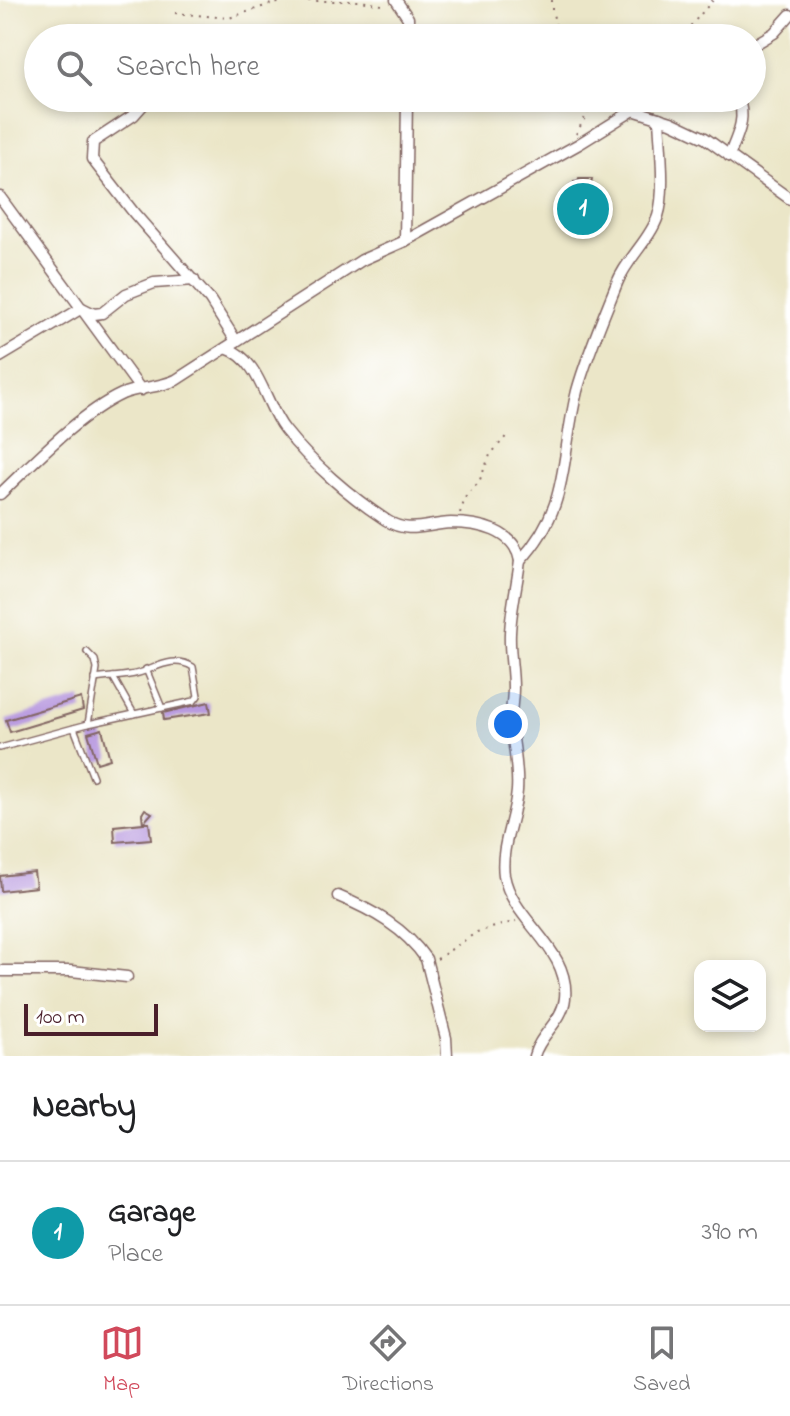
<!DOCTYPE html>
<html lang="en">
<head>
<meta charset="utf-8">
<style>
  body { margin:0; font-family:"Indie Flower",sans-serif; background:#f6f6f6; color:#202124 }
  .controls { position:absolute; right:24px; bottom:24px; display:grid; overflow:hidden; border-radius:16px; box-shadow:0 4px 12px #0003 }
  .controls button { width:72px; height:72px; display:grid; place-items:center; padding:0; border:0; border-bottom:2px solid #e0e0e0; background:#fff; color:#202124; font:40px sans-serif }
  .scale { position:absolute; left:24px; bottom:20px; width:134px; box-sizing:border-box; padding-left:8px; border:4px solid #4a1f2b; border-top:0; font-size:22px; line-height:28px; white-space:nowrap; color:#4a1f2b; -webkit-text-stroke:6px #fff; paint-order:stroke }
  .you { position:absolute; left:508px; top:724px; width:28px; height:28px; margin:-20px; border:6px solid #fff; border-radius:50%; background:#1a73e8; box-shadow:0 0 0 12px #1a73e833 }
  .badge { display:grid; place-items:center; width:52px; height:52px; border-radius:50%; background:#d1495b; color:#fff; font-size:26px; font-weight:700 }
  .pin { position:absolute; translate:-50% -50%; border:4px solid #fff; box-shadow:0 2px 8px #0006 }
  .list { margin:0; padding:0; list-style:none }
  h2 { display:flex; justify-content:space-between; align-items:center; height:104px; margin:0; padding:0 32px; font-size:34px }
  h2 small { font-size:26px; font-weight:400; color:#757577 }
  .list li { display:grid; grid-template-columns:52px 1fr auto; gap:24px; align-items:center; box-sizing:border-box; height:144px; padding:0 32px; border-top:2px solid #e0e0e0 }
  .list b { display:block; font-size:30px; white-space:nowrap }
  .list p { margin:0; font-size:26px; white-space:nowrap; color:#757577 }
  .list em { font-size:26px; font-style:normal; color:#757577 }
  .icon { flex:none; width:44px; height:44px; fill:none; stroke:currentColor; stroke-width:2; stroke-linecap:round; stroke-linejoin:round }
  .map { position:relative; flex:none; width:790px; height:1056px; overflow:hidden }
  .search { position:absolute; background:#fff; box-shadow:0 4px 12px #0003; left:24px; right:24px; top:24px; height:88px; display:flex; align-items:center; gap:20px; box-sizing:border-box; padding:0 28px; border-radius:44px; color:#757577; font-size:30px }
  .sheet { height:248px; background:#fff }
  nav { display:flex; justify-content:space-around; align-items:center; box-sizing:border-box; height:112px; border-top:2px solid #e0e0e0; background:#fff; font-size:22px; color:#757577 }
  nav a { display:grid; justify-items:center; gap:4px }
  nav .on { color:#d1495b }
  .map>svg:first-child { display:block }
</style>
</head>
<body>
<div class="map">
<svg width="790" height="1056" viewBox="0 0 790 1056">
  <rect width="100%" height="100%" fill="#fff"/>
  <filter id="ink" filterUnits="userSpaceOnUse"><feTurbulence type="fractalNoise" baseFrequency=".0125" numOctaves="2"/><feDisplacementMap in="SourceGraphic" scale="16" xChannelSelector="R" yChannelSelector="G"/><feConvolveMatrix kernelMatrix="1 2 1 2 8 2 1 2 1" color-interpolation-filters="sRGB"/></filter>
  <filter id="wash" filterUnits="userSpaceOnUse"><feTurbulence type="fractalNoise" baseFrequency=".006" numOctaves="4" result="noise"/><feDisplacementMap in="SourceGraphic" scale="32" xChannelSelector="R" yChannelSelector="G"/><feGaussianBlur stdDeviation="1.8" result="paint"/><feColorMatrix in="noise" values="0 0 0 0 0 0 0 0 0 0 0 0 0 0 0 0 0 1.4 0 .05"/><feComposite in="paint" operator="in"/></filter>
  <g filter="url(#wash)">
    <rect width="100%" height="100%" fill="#ebe6c8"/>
    <g id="blocks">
      <g fill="#b899df">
        <polygon points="579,179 592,179 588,206 594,207 592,215 572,211 574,182 578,182"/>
        <polygon points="81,698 83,710 10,732 6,720"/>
        <polygon points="209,702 211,713 164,720 163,713"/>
        <polygon points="102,729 110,759 97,763 88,733"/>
        <polygon points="145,809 152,813 143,823 149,823 151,839 115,842 114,826 143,823 142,814"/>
        <polygon points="34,872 36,887 1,891 0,876"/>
      </g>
    </g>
  </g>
  <g filter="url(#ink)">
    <use href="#blocks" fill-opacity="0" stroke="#826562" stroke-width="2"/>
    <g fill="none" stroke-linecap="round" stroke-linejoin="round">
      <defs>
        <g id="lane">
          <polyline points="87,652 95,660 97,669 88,724"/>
          <polyline points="146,669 162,708"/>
          <polyline points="113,677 134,714"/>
          <polyline points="74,728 93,777"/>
          <path d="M0,748L88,724L194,701L198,696L193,667C169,653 152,673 129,675C118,677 107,677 95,679"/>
        </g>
        <g id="street">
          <polyline points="396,0 408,18 409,38"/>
          <polyline points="752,46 774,33 790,15"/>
          <polyline points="149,98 134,115 93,142 92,159 134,213 210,300 236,341"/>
          <polyline points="633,110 671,122 705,138 790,199"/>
          <path d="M729,156C737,136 747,119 738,98"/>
          <polyline points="0,197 141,390"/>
          <polyline points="405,241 407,98"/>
          <path d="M226,348C261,360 264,404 285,430C310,462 352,498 386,520C408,535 427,524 451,523C478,523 515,530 520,561C517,585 511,609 510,633C509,651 513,669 513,688C513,698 511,708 511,718C512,742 519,767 517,791C515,818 500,847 504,875C512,921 570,948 565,998C563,1021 540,1034 534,1056"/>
          <polyline points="0,357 82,308 94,314 102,313 126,294 154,283 194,280"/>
          <path d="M0,494C34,462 79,414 122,394C138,387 159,388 176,380L362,260L405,241L579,144L653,98"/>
          <path d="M520,561C571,506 560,458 577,391C587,355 603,318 617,283C627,258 650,240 658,216C666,193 660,144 659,118"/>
          <path d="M338,896C372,910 405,928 426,959L446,1038L447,1056"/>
          <polyline points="0,971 71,971 127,977"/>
        </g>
      </defs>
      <use href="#lane" stroke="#826562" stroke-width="8"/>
      <use href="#street" stroke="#826562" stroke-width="13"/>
      <g stroke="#826562" stroke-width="2" stroke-dasharray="2 6" stroke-linecap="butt">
        <polyline points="552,0 552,10 559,38"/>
        <polyline points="175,13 229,18 271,4 292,1 361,1 387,6"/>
        <polyline points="680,38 713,0"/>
        <polyline points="576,134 588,112 584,98"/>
        <polyline points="460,513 466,496 479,482 490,455 509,433"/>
        <polyline points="437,959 477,932 516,921"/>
      </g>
      <use href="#lane" stroke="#fff" stroke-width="5"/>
      <use href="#street" stroke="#fff" stroke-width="10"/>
    </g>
  </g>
</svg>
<div class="controls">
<button><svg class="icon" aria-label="layers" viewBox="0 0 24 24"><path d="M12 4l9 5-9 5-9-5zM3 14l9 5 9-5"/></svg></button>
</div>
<div class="scale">100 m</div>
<div class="you"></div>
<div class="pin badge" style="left:583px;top:209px;background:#0f9aa8">1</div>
<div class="search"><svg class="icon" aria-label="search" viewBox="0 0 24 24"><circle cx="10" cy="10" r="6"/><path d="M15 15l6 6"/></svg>Search here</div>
</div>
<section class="sheet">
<h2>Nearby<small></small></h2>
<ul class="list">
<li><span class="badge" style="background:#0f9aa8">1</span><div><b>Garage</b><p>Place</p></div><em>390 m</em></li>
</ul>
</section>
<nav>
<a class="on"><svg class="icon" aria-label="map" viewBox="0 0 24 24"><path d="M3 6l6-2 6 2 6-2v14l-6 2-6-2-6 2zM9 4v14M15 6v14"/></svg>Map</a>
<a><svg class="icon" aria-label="directions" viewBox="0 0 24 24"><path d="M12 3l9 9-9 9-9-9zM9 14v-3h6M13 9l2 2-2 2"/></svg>Directions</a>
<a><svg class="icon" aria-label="saved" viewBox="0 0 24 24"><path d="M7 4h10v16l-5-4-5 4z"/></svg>Saved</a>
</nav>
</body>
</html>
